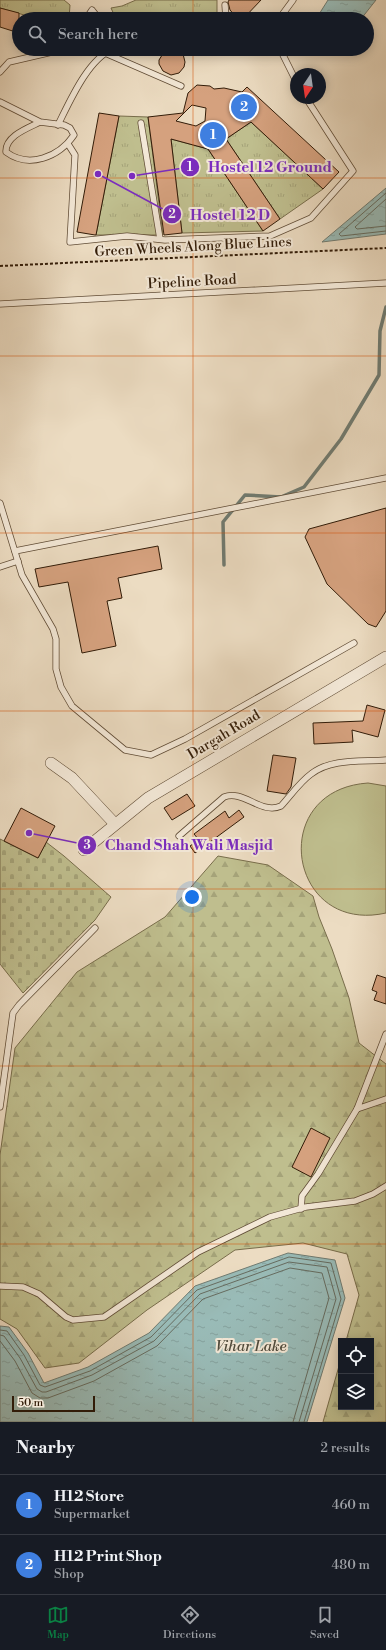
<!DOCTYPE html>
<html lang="en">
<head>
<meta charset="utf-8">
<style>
  body { margin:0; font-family:"Libre Bodoni",serif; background:#242831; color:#f1f3f6 }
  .controls { position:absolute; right:12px; bottom:12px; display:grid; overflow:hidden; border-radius:0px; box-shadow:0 2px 10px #0003 }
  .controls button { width:36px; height:36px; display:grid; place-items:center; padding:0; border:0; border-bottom:1px solid #363941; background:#171b24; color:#f1f3f6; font:20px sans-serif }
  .compass { position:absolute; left:290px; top:68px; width:36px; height:36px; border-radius:50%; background:#171b24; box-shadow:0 2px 10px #0003; rotate:193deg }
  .scale { position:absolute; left:12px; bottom:10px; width:83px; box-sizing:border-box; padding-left:4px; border:2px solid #321c08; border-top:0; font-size:11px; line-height:14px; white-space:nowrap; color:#321c08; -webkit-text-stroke:3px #f3e8d7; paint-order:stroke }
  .you { position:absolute; left:192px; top:897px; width:14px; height:14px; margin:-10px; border:3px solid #fff; border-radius:50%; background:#1a73e8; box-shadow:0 0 0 6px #1a73e833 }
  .badge { display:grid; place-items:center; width:26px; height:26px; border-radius:50%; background:#0b8043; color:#fff; font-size:13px; font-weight:700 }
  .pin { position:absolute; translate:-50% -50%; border:2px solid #fff; box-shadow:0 1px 4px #0006 }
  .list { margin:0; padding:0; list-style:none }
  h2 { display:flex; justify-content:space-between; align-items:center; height:52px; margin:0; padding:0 16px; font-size:17px }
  h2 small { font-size:13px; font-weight:400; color:#9ea1a6 }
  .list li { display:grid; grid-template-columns:26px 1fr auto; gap:12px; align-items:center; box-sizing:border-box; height:60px; padding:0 16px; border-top:1px solid #363941 }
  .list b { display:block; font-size:15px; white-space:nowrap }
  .list p { margin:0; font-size:13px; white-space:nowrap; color:#9ea1a6 }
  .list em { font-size:13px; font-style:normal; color:#9ea1a6 }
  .icon { flex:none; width:22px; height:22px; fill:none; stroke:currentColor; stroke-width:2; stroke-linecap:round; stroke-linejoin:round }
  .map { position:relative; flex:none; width:386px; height:1422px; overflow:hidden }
  .search { position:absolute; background:#171b24; box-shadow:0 2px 10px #0003; left:12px; right:12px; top:12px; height:44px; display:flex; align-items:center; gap:10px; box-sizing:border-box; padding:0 14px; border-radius:22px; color:#9ea1a6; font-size:15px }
  .sheet { height:172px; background:#171b24 }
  nav { display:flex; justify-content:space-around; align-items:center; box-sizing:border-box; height:56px; border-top:1px solid #363941; background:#171b24; font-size:11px; color:#9ea1a6 }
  nav a { display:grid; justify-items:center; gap:2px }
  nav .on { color:#0b8043 }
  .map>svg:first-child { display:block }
</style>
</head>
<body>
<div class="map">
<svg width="386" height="1422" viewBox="0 0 386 1422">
  <defs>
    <pattern id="forest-firs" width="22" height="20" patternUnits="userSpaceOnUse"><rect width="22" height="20" fill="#bfbe8e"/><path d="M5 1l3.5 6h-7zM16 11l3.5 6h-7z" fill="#a5a379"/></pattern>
    <pattern id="cemetery-stones" width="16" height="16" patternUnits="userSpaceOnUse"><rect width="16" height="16" fill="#bfbe8e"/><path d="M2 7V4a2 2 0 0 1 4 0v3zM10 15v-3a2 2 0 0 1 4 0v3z" fill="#a5a379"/></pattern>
    <pattern id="park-tufts" width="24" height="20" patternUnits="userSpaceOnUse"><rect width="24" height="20" fill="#bfbe8e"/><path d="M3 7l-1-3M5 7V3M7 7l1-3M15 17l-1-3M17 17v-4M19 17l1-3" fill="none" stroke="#a5a379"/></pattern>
    <pattern id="water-ripples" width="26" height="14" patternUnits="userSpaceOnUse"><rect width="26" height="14" fill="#99bbb7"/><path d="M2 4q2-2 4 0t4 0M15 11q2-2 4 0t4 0" fill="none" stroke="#84a09c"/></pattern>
  </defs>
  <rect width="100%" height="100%" fill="#ecdcc2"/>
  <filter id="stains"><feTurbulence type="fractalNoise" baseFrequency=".005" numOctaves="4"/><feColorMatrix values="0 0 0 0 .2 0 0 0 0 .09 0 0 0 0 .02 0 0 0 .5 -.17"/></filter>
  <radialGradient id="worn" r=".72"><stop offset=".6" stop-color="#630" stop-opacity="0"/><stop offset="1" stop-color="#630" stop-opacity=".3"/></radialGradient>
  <polygon fill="url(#forest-firs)" stroke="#786d4b" points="218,856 268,865 313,896 319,917 332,949 349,998 359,1043 386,1064 386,1422 323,1422 341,1359 341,1407 371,1407 371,1341 346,1341 359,1295 347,1254 303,1243 235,1250 147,1310 79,1363 45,1368 17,1329 0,1319 0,1155 15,1048 77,972 165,917"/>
  <polygon fill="url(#cemetery-stones)" stroke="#786d4b" points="0,839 38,858 46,842 64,856 111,897 95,920 23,993 0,964"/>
  <g fill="url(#park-tufts)" stroke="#786d4b">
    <polygon points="0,0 64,0 70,5 69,19 38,19 0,8"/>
    <polygon points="136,0 217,0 217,12 215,19 116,19 111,8 122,6"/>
    <polygon points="119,116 148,117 163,235 96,235"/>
    <polygon points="251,122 323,189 280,219 226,139"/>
    <polygon points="171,139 208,149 263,231 182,233"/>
  </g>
  <path fill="#bfbe8e" stroke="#786d4b" d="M368,783L386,786V913C288,935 266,790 368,783Z"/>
  <g fill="url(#water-ripples)" stroke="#707b71">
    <polygon points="328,0 376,0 361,19 316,19"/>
    <polygon points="386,188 386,234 322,242"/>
    <polygon points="288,1253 335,1260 345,1298 307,1422 0,1422 0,1326 9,1327 28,1353 44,1383 88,1367 149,1333 195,1286"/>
  </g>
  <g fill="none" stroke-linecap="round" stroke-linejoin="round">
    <g stroke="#666c60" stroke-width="1">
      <polyline points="386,193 339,234 341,236 386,231"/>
      <polyline points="386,199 355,227 357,229 386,226"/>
      <polyline points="0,1330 7,1331 24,1355 40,1385 45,1387 90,1371 151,1337 197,1290 289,1257 331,1263 341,1299 304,1422"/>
      <polyline points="0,1335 4,1336 20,1358 37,1389 42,1392 46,1392 92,1375 154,1341 200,1294 289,1262 327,1267 336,1299 299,1422"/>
      <polyline points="0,1341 15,1361 32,1393 40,1398 48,1398 94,1381 157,1346 203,1299 290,1268 322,1273 329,1298 293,1422"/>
    </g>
    <polyline stroke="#707b71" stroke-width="3.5" points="224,565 223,522 245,495 281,497 304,487 341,439 379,375 380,331 386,307"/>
  </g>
  <g fill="#d5a17e" stroke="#321c08" fill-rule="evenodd">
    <polygon points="229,0 261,0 243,19 238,19 230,10 228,2"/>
    <polygon points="0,8 19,13 19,33 0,27"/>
    <polygon points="173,49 175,52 183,54 185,62 184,67 179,73 171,75 163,71 159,64 159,60 164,52"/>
    <path d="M197,85L210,86L214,89L224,88L242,92L247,87L339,172L323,189L251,122L226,139L280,219L263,231L208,149L171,139L182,233L164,235L148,117L183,113L188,93ZM192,105L206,108L205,121L196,126L176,121Z"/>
    <polygon points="99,113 119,116 96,235 95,235 77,232"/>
    <polygon points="386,508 386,611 376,627 368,624 327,584 305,537 309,529"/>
    <polygon points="158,546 162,569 118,578 122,598 107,601 116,646 82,653 68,582 39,587 35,569"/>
    <polygon points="367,705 385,710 378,737 352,730 353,742 314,744 313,723 363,721"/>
    <polygon points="273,755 296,758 291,787 286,794 267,791"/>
    <polygon points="187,794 195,806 172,820 164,808"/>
    <polygon points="21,808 55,826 38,858 4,841"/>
    <polygon points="239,810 244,817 195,853 190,846 199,840 194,834 225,811 229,818"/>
    <polygon points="377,975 386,978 386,1004 374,1000 377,992 372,990"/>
    <polygon points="311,1128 330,1138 311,1177 292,1167"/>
  </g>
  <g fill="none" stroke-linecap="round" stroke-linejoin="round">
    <defs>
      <g id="lane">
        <polyline points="225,5 226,19"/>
        <polyline points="86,19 92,10 99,19"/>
        <polyline points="279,19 293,0"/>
        <polyline points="177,49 188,51 204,49"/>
        <polyline points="280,49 296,81"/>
        <polyline points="105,53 181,86"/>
        <polyline points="0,72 9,62 65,49"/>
        <path d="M0,102L40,122L64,125L70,128L74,135C59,157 29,169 6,152C5,136 28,128 40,122"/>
        <polyline points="141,123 160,239"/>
        <path d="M58,125C70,101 88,59 113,49"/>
        <polyline points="68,144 75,155 70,242 127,236 165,240 270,236 311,218 353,171 306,98"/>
        <polyline points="0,304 386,283"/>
        <polyline points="0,503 22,575 53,629 56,639 56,669 61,687 72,706 125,750 151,755 185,739 354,643"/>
        <polyline points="15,551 386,478"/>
        <polyline points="0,567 18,561"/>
        <path d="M179,836L224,797C243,789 261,815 281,806C291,795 300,782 311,774C331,758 362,762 386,760"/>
        <polyline points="386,1034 357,1109 386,1099"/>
        <polyline points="0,1107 13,1013 19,1005 95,928"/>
        <polyline points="301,1209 302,1196 318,1174 357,1109"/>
        <polyline points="0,1286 23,1287 39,1294 66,1317 73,1320 104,1317 198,1252 270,1217 306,1207 355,1201 373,1194 386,1186"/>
      </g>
      <g id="street">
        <polyline points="51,763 72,778 115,824"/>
        <polyline points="84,850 148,798 386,657"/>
      </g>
    </defs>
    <use href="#lane" stroke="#604c36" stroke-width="7"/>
    <use href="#street" stroke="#604c36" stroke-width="12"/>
    <polyline stroke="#321c08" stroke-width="2" stroke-dasharray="3 2" stroke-linecap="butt" points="0,266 386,248"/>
    <use href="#lane" stroke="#f3e8d7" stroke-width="5.5"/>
    <use href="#street" stroke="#f3e8d7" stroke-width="11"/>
  </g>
  <path fill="none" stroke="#d6530c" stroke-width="1" stroke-opacity="0.55" d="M193,0V19M193,49V1422M0,178H386M0,356H386M0,533H386M0,711H386M0,889H386M0,1066H386M0,1244H386"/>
  <g text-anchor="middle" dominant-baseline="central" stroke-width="4" stroke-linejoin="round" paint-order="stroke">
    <g font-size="14" fill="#321c08" stroke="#f3e8d7">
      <text transform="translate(193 247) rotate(-3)">Green Wheels Along Blue Lines</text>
      <text transform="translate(192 282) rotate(-3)">Pipeline Road</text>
      <text transform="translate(224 735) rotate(-31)">Dargah Road</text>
    </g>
    <g font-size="15" font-style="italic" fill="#514c3d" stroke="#f3e8d7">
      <text x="251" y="1346">Vihar Lake</text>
    </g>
  </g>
  <path fill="none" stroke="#7b2cbf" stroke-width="1.5" d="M132 176L190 167M98 174L172 214M29 833L87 845"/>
  <g fill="#7b2cbf" stroke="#f3e8d7" stroke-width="1.5">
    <circle cx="132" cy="176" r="4"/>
    <circle cx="98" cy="174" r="4"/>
    <circle cx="29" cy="833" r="4"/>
    <circle cx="190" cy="167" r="10"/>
    <circle cx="172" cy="214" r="10"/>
    <circle cx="87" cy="845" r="10"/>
  </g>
  <g font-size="12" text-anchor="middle" font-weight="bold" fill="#fff">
    <text x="190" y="171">1</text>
    <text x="172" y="218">2</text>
    <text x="87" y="849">3</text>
  </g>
  <g font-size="15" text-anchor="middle" font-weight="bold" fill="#7b2cbf" stroke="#f3e8d7" stroke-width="4" stroke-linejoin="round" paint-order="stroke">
    <text x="270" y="172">Hostel 12 Ground</text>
    <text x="230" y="220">Hostel 12 D</text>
    <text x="189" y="850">Chand Shah Wali Masjid</text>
  </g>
  <rect width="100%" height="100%" filter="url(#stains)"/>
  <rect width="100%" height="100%" fill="url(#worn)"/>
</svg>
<div class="controls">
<button><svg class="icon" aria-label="locate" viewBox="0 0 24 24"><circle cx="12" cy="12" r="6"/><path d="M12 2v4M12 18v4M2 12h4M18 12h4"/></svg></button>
<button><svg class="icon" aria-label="layers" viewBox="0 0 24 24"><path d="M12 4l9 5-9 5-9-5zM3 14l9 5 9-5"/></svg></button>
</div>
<svg class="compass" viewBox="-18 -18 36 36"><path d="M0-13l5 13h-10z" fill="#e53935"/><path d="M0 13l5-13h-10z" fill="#9ea1a6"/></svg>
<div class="scale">50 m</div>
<div class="you"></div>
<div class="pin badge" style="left:213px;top:135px;background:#3f7fe0">1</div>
<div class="pin badge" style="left:244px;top:107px;background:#3f7fe0">2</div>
<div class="search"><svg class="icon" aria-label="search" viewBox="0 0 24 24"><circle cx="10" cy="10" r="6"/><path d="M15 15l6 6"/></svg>Search here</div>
</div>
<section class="sheet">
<h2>Nearby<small>2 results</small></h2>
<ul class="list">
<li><span class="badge" style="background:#3f7fe0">1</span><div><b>H12 Store</b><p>Supermarket</p></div><em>460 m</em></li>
<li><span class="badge" style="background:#3f7fe0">2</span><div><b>H12 Print Shop</b><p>Shop</p></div><em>480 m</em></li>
</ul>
</section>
<nav>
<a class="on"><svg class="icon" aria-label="map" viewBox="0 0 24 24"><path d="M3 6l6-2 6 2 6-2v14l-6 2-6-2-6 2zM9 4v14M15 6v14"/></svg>Map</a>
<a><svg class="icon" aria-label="directions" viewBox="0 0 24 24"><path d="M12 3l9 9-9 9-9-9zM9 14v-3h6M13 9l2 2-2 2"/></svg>Directions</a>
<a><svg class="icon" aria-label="saved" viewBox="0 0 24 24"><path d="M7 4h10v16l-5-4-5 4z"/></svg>Saved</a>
</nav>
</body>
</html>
